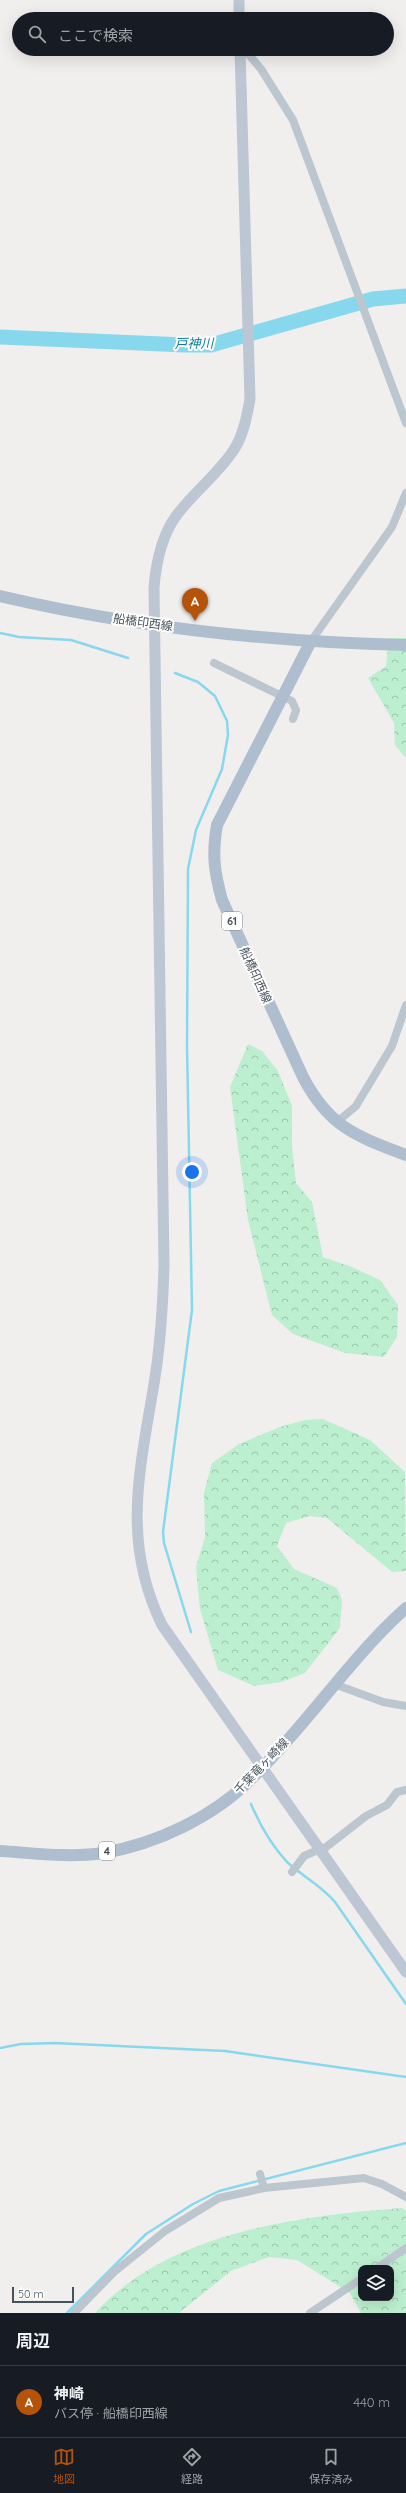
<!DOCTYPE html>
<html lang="ja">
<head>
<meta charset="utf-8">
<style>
  body { margin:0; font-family:Quicksand,"Noto Sans JP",sans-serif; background:#20242c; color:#f1f3f6 }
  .controls { position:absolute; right:12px; bottom:12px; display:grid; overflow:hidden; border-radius:8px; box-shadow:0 4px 16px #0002 }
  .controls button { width:36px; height:36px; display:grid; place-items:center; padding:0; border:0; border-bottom:1px solid #363941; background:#171b24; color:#f1f3f6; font:20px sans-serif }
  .scale { position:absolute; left:12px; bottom:10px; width:62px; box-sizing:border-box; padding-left:4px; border:2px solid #46525c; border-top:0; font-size:11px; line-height:14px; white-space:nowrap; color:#46525c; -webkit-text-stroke:3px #fff; paint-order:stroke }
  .you { position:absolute; left:192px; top:1172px; width:14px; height:14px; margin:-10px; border:3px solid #fff; border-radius:50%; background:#1a73e8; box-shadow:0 0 0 6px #1a73e833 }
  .badge { display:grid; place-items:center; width:26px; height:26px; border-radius:50%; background:#b45309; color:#fff; font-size:13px; font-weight:700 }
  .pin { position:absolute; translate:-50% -33px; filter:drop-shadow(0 1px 2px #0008) }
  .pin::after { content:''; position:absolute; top:21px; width:14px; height:12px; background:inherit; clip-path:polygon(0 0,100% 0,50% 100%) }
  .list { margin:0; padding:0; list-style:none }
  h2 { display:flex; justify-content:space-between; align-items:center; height:52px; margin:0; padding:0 16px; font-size:17px }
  h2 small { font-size:13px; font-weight:400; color:#9ea1a6 }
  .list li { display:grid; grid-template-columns:26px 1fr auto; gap:12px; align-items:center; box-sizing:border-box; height:72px; padding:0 16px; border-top:1px solid #363941 }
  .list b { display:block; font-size:15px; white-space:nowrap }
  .list p { margin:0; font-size:13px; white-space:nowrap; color:#9ea1a6 }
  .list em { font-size:13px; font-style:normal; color:#9ea1a6 }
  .icon { flex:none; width:22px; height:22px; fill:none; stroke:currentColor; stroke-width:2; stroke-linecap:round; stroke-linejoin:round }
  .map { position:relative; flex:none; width:406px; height:2313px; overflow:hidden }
  .search { position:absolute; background:#171b24; box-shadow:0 4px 16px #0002; left:12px; right:12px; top:12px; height:44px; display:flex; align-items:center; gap:10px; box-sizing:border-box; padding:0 14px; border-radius:22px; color:#9ea1a6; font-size:15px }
  .sheet { height:124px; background:#171b24 }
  nav { display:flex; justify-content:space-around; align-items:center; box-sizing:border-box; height:56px; border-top:1px solid #363941; background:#171b24; font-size:11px; color:#9ea1a6 }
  nav a { display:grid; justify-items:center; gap:2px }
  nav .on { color:#b45309 }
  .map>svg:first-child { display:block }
</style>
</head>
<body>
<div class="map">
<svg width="406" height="2313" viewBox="0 0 406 2313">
  <defs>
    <pattern id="forest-crowns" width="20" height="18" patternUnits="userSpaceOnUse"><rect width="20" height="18" fill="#bcefd0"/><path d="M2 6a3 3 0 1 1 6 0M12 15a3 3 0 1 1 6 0" fill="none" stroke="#9bc4ac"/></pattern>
  </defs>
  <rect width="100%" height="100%" fill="#f1eeee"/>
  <g fill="url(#forest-crowns)" fill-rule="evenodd">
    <polygon points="389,638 406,638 406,758 395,745 394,723 368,678 386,666"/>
    <polygon points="248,1044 262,1051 278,1071 292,1106 292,1147 296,1183 312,1202 323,1257 352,1267 380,1280 398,1305 397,1337 384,1357 345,1353 293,1334 272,1315 248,1220 230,1087"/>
    <polygon points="323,1419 370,1440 405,1472 406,1571 392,1572 327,1518 310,1516 286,1523 277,1546 294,1569 337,1588 342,1600 340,1628 305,1673 281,1682 254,1686 218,1670 200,1609 196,1567 205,1537 204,1493 212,1463 239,1444 280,1427 305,1420"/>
    <path d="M402,2208L406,2211V2313H361L350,2293L297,2260L269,2257L231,2271L179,2313H95C169,2232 298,2216 402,2208ZM361,2268H391V2298H361Z"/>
  </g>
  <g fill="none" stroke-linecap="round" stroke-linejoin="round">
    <g stroke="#88d8ed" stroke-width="2.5">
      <polyline points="0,633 19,637 71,640 128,658"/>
      <polyline points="175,673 198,682 215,696 227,721 228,735 222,769 196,830 188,869 187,1046 192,1310 163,1532 164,1543 191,1632"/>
      <path d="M251,1804C259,1823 272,1846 287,1862C302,1876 321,1885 335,1902L406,2004"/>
      <polyline points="0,2048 21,2044 55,2043 225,2051 406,2077"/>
      <polyline points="67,2313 146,2234 193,2204 219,2191 406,2143"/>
    </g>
    <polyline stroke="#88d8ed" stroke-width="15" points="0,337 185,345 211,345 373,299 406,296"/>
    <g stroke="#bcc6ce" stroke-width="8">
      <polyline points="244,49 261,69 293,120 406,423"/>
      <polyline points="311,641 392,527 406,493"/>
      <polyline points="214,663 292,701 296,710 293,719"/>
      <polyline points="337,1122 356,1106 392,1046 406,1005"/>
      <polyline points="334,1684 383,1702 406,1706"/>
      <polyline points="321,1851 366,1816 387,1805 397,1792 406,1790"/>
      <polyline points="292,1872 304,1856 320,1849"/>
      <polyline points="260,2174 264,2188"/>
      <polyline points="377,2268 406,2248"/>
      <polyline points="74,2313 114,2272 165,2231 219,2198 264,2188 364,2178 382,2184 406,2197"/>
      <polyline points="310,2313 361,2279"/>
    </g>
    <g stroke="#bcc7d3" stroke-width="11">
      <polyline points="239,0 239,19"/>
      <path d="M240,49L250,399C247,416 243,437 233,451C217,475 193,493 176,516C161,537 156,562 154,588L164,1265C163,1301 161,1336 156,1371C142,1463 119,1537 162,1625L406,1972"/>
    </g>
    <g stroke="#aebece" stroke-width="12">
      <path d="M0,596C132,627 270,642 406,645"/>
      <path d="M311,641L217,825C212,854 214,871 222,900L303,1077C329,1127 356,1136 406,1155"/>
      <path d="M0,1851C33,1853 69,1858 103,1853C156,1844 214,1817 252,1778C307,1725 349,1659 406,1608"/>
    </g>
  </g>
  <g text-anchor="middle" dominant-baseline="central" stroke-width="4" stroke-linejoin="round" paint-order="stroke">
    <g fill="#fff" stroke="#7e868d" stroke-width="1">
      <rect x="222" y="912" width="20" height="18" rx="3"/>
      <rect x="99" y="1842" width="16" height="18" rx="3"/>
    </g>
    <g font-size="11" font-weight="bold" fill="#46525c">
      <text x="232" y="921">61</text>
      <text x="107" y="1851">4</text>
    </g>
    <g font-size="12" fill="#46525c" stroke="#fff">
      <text transform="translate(143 622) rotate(8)">船橋印西線</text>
      <text transform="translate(256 975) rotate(66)">船橋印西線</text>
      <text transform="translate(261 1766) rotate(-46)">千葉竜ヶ崎線</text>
    </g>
    <g font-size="13" font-style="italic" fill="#0c7e9b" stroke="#fff">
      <text transform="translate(194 343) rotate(-1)">戸神川</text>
    </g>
  </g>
</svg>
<div class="controls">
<button><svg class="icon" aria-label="layers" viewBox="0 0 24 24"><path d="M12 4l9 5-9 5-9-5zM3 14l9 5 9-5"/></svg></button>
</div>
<div class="scale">50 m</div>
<div class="you"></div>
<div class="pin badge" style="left:195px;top:621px">A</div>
<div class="search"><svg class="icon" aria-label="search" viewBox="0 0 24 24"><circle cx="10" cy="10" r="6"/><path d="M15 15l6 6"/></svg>ここで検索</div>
</div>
<section class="sheet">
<h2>周辺<small></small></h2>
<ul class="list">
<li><span class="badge">A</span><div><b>神崎</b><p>バス停 · 船橋印西線</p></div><em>440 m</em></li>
</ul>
</section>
<nav>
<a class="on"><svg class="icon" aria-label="map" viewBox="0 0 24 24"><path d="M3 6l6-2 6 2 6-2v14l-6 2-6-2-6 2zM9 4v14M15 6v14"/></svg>地図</a>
<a><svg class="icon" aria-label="directions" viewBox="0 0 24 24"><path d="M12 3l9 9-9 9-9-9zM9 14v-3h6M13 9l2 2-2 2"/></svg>経路</a>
<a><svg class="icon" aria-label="saved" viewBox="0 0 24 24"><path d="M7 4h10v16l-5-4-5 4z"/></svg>保存済み</a>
</nav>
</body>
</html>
